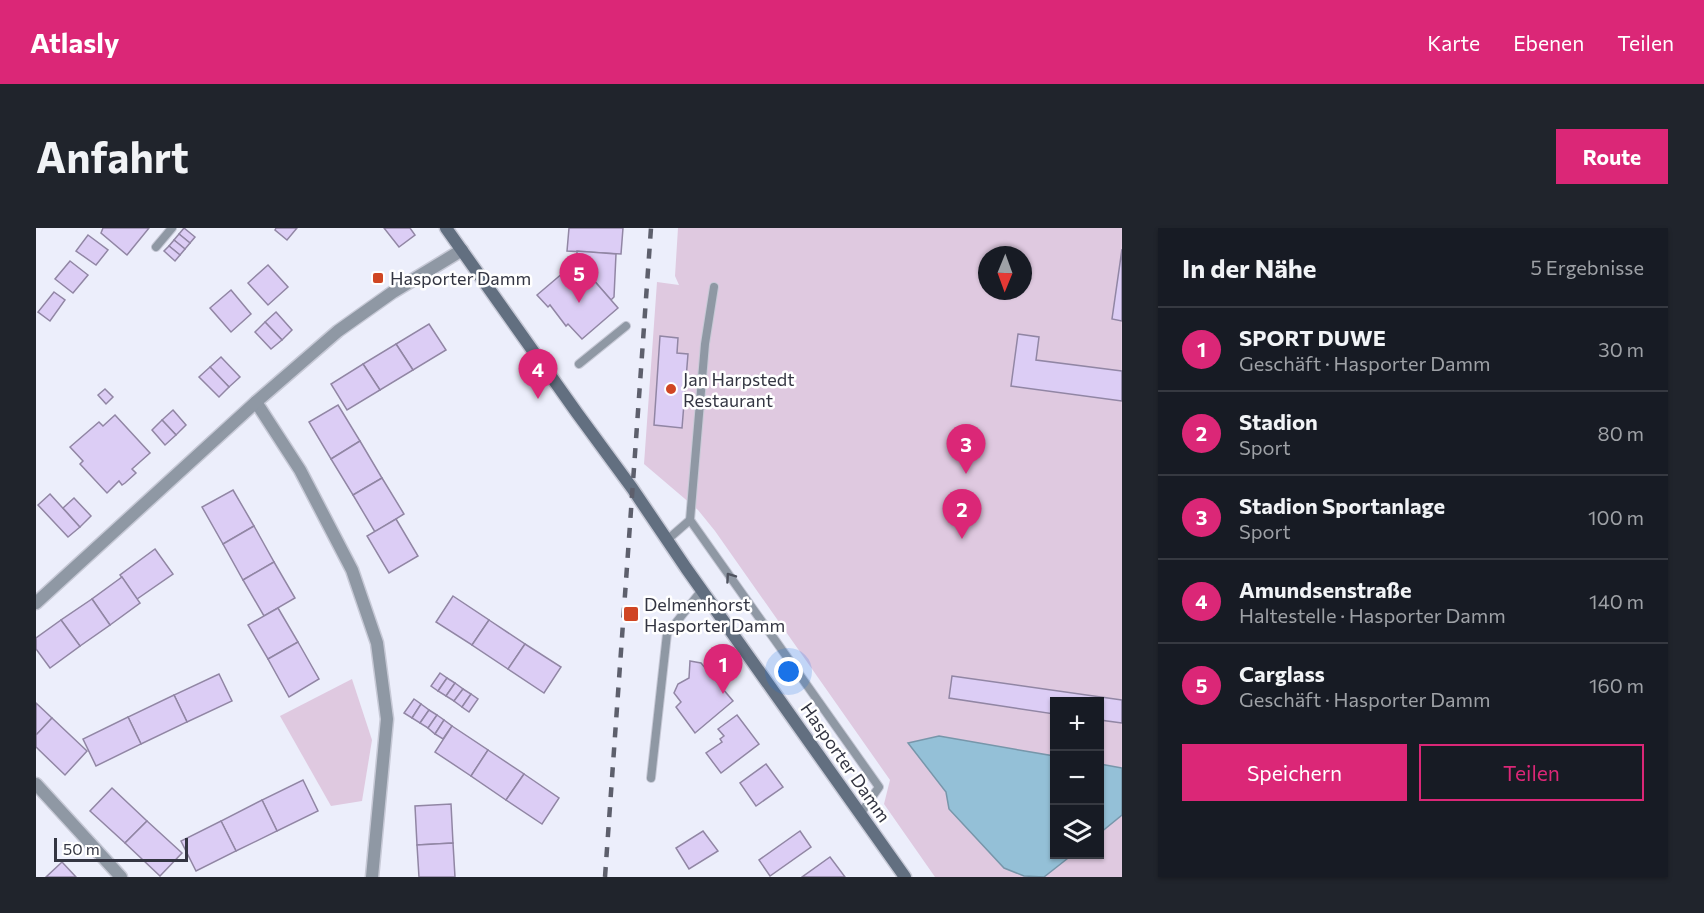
<!DOCTYPE html>
<html lang="de">
<head>
<meta charset="utf-8">
<style>
  body { margin:0; font-family:Commissioner,sans-serif; background:#20242c; color:#f1f3f6 }
  .controls { position:absolute; right:18px; bottom:18px; display:grid; overflow:hidden; border-radius:0px; box-shadow:0 2px 4px #0004 }
  .controls button { width:54px; height:54px; display:grid; place-items:center; padding:0; border:0; border-bottom:2px solid #363941; background:#171b24; color:#f1f3f6; font:30px sans-serif }
  .compass { position:absolute; left:942px; top:18px; width:54px; height:54px; border-radius:50%; background:#171b24; box-shadow:0 2px 4px #0004; rotate:181deg }
  .scale { position:absolute; left:18px; bottom:15px; width:134px; box-sizing:border-box; padding-left:6px; border:3px solid #333542; border-top:0; font-size:16px; line-height:21px; white-space:nowrap; color:#333542; -webkit-text-stroke:4px #fff; paint-order:stroke }
  .you { position:absolute; left:753px; top:444px; width:21px; height:21px; margin:-15px; border:4px solid #fff; border-radius:50%; background:#1a73e8; box-shadow:0 0 0 9px #1a73e833 }
  .badge { display:grid; place-items:center; width:39px; height:39px; border-radius:50%; background:#db2777; color:#fff; font-size:20px; font-weight:700 }
  .pin { position:absolute; translate:-50% -50px; filter:drop-shadow(0 2px 3px #0008) }
  .pin::after { content:''; position:absolute; top:32px; width:21px; height:18px; background:inherit; clip-path:polygon(0 0,100% 0,50% 100%) }
  .list { margin:0; padding:0; list-style:none }
  h2 { display:flex; justify-content:space-between; align-items:center; height:78px; margin:0; padding:0 24px; font-size:26px }
  h2 small { font-size:20px; font-weight:400; color:#9ea1a6 }
  .list li { display:grid; grid-template-columns:39px 1fr auto; gap:18px; align-items:center; box-sizing:border-box; height:84px; padding:0 24px; border-top:2px solid #363941 }
  .list b { display:block; font-size:22px; white-space:nowrap }
  .list p { margin:0; font-size:20px; white-space:nowrap; color:#9ea1a6 }
  .list em { font-size:20px; font-style:normal; color:#9ea1a6 }
  .actions { display:flex; gap:12px; padding:18px 24px }
  .actions a { flex:1; padding:14px 0; border:2px solid #db2777; border-radius:0px; text-align:center; font-size:21px; color:#db2777 }
  .actions .main { background:#db2777; color:#fff }
  .icon { flex:none; width:33px; height:33px; fill:none; stroke:currentColor; stroke-width:2; stroke-linecap:round; stroke-linejoin:round }
  .map { position:relative; flex:none; width:1086px; height:649px; overflow:hidden; border-radius:0px }
  header { display:flex; align-items:center; gap:36px; box-sizing:border-box; height:84px; padding:0 30px; background:#db2777; color:#fff }
  header strong { font-size:28px }
  nav { display:flex; gap:33px; margin-inline-start:auto; font-size:21px }
  .intro { display:flex; align-items:center; justify-content:space-between; box-sizing:border-box; height:144px; padding:0 36px }
  h1 { margin:0; font-size:42px }
  .button { padding:15px 27px; border-radius:0px; background:#db2777; color:#fff; font-size:21px; font-weight:700 }
  main { display:flex; gap:36px; padding:0 36px }
  aside { flex:1; background:#171b24; border-radius:0px; box-shadow:0 2px 4px #0004 }
  .map>svg:first-child { display:block }
</style>
</head>
<body>
<header>
<strong>Atlasly</strong>
<nav><a>Karte</a><a>Ebenen</a><a>Teilen</a></nav>
</header>
<div class="intro"><h1>Anfahrt</h1><a class="button">Route</a></div>
<main>
<div class="map">
<svg width="1086" height="649" viewBox="0 0 1086 649">
  <rect width="100%" height="100%" fill="#eceefb"/>
  <g fill="#dfc9e0" fill-rule="evenodd">
    <path d="M642,0H1086V540L1064,536V473H1018V528L903,508L872,515L910,564L913,581L968,640L988,648L1003,649H899L848,576L854,552L679,303L662,282L608,236L621,54L643,57L639,48ZM951,27H987V63H951Z"/>
    <polygon points="316,451 336,512 326,573 295,578 244,488"/>
    <polygon points="1086,587 1086,649 1008,649 1036,627 1064,626 1064,605"/>
  </g>
  <g fill="#94c0d7" stroke="#7796aa" stroke-width="1.5">
    <polygon points="903,508 1018,528 1018,626 1036,627 1008,649 988,648 968,640 913,581 910,564 872,515"/>
    <polygon points="1064,536 1086,540 1086,587 1064,605"/>
  </g>
  <g fill="#dccdf5" stroke="#9186a4" stroke-width="1.5">
    <polygon points="67,0 113,0 91,27 65,5"/>
    <polygon points="148,0 159,9 154,15 143,6"/>
    <polygon points="240,0 261,0 251,12 239,2"/>
    <polygon points="348,0 374,0 379,7 363,19"/>
    <polygon points="533,0 587,0 585,26 531,23"/>
    <polygon points="143,6 154,15 149,21 138,12"/>
    <polygon points="52,7 72,22 60,37 40,23"/>
    <polygon points="138,12 149,21 144,27 133,18"/>
    <polygon points="133,18 144,27 139,33 128,23"/>
    <polygon points="1086,21 1086,93 1076,91"/>
    <polygon points="541,23 580,26 578,69 575,72 541,33"/>
    <polygon points="34,33 52,47 37,65 19,51"/>
    <polygon points="541,33 582,80 546,111 532,96 530,98 514,77 512,79 501,67"/>
    <polygon points="232,37 252,59 232,77 212,55"/>
    <polygon points="195,62 215,86 195,104 174,80"/>
    <polygon points="18,64 29,72 14,93 2,84"/>
    <polygon points="240,84 256,102 246,112 229,94"/>
    <polygon points="229,94 246,112 235,121 219,104"/>
    <polygon points="393,96 410,122 377,142 360,116"/>
    <polygon points="982,106 1003,109 1000,132 1086,143 1086,173 975,158"/>
    <polygon points="624,108 642,110 641,125 652,126 646,200 618,197"/>
    <polygon points="360,116 377,142 344,162 327,136"/>
    <polygon points="185,129 204,149 193,159 174,139"/>
    <polygon points="327,136 344,162 311,182 295,156"/>
    <polygon points="174,139 193,159 183,169 163,149"/>
    <polygon points="69,161 77,169 70,176 62,167"/>
    <polygon points="302,177 324,213 295,231 273,194"/>
    <polygon points="137,182 150,197 140,207 126,192"/>
    <polygon points="79,187 114,225 96,241 100,245 89,255 86,257 83,253 71,265 44,236 47,233 34,219 63,194 67,198"/>
    <polygon points="126,192 140,207 129,217 116,202"/>
    <polygon points="324,213 346,250 317,267 295,231"/>
    <polygon points="346,250 368,286 339,304 317,267"/>
    <polygon points="197,262 218,298 187,316 166,279"/>
    <polygon points="14,266 44,299 32,309 2,277"/>
    <polygon points="38,270 55,288 44,299 27,280"/>
    <polygon points="360,291 382,328 353,345 331,308"/>
    <polygon points="218,298 238,334 207,352 187,316"/>
    <polygon points="119,321 137,346 101,371 84,347"/>
    <polygon points="238,334 259,370 228,388 207,352"/>
    <polygon points="86,349 104,375 74,397 56,371"/>
    <polygon points="417,368 453,392 436,417 400,394"/>
    <polygon points="56,371 74,397 44,418 25,392"/>
    <polygon points="242,380 262,414 232,431 212,397"/>
    <polygon points="25,392 44,418 14,440 0,421 0,410"/>
    <polygon points="453,392 489,416 472,441 436,417"/>
    <polygon points="262,414 283,451 253,469 232,431"/>
    <polygon points="489,416 525,439 508,465 472,441"/>
    <polygon points="654,433 665,435 697,473 659,505 640,479 645,474 638,465 642,456 653,450"/>
    <polygon points="404,445 411,450 402,463 395,458"/>
    <polygon points="183,446 196,473 151,494 138,467"/>
    <polygon points="916,448 1086,472 1086,495 1064,492 1064,473 1018,473 1018,486 913,470"/>
    <polygon points="411,450 419,455 410,468 402,463"/>
    <polygon points="419,455 427,461 418,473 410,468"/>
    <polygon points="427,461 435,466 426,479 418,473"/>
    <polygon points="435,466 442,471 433,484 426,479"/>
    <polygon points="138,467 151,494 105,516 92,489"/>
    <polygon points="378,471 385,476 376,490 368,485"/>
    <polygon points="0,475 16,490 0,507"/>
    <polygon points="385,476 393,482 384,495 376,490"/>
    <polygon points="393,482 401,487 392,500 384,495"/>
    <polygon points="401,487 408,492 399,506 392,500"/>
    <polygon points="701,487 723,516 685,545 670,525 686,514 684,511 688,508 682,501"/>
    <polygon points="92,489 105,516 60,538 47,511"/>
    <polygon points="16,490 51,523 29,547 0,519 0,507"/>
    <polygon points="408,492 416,498 407,511 399,506"/>
    <polygon points="416,498 452,522 435,548 399,524"/>
    <polygon points="452,522 488,546 470,572 435,548"/>
    <polygon points="730,536 747,559 720,578 704,555"/>
    <polygon points="488,546 523,570 506,596 470,572"/>
    <polygon points="267,552 282,583 241,603 226,572"/>
    <polygon points="76,560 111,593 89,615 54,583"/>
    <polygon points="226,572 241,603 200,623 185,593"/>
    <polygon points="415,576 417,615 381,617 379,578"/>
    <polygon points="111,593 146,625 124,648 89,615"/>
    <polygon points="185,593 200,623 160,643 145,613"/>
    <polygon points="667,603 682,623 653,641 640,620"/>
    <polygon points="764,603 775,619 734,648 723,632"/>
    <polygon points="417,615 419,649 383,649 381,617"/>
    <polygon points="794,629 809,649 766,649"/>
    <polygon points="26,634 40,649 10,649"/>
  </g>
  <g fill="none" stroke-linecap="round" stroke-linejoin="round">
    <defs>
      <g id="service">
        <polyline points="120,19 136,0"/>
        <polyline points="543,136 590,98"/>
        <polyline points="654,292 843,559 825,585"/>
        <polyline points="631,312 654,292 669,116 678,59"/>
        <polyline points="615,550 631,406 666,362"/>
      </g>
      <g id="minor">
        <polyline points="220,174 264,242 316,342 341,415 351,491 336,649"/>
        <polyline points="0,375 220,174 302,103 357,64 426,22"/>
        <polyline points="0,556 85,649"/>
      </g>
      <polyline id="secondary" points="410,0 541,185 596,260 650,340 869,649"/>
    </defs>
    <use href="#service" stroke="#c7c9d6" stroke-width="10"/>
    <use href="#minor" stroke="#c7c9d6" stroke-width="15"/>
    <use href="#secondary" stroke="#c7c9d6" stroke-width="15"/>
    <use href="#service" stroke="#8f98a4" stroke-width="8"/>
    <use href="#minor" stroke="#8f98a4" stroke-width="12"/>
    <use href="#secondary" stroke="#626f80" stroke-width="12"/>
    <polyline stroke="#5d5f6c" stroke-width="4.5" stroke-dasharray="10 10" stroke-linecap="butt" points="569,649 615,0"/>
  </g>
  <defs><path id="oneway-chevron" d="M-2-3.5L2.5 0L-2 3.5" fill="none" stroke-width="1.6" stroke-linecap="round" stroke-linejoin="round" transform="scale(1.5)"/></defs>
  <use stroke="#4f535f" href="#oneway-chevron" transform="translate(694 349) rotate(-125)"/>
  <g fill="#d04623" stroke="#fff" stroke-width="2">
    <rect x="336" y="44" width="12" height="12" rx="3"/>
    <circle cx="635" cy="161" r="6"/>
    <rect x="587" y="378" width="16" height="16" rx="3"/>
  </g>
  <g text-anchor="middle" dominant-baseline="central" stroke-width="5" stroke-linejoin="round" paint-order="stroke">
    <g font-size="18" fill="#333542" stroke="#fff" text-anchor="start">
      <text x="354" y="50">Hasporter Damm</text>
      <text x="647" y="151">Jan Harpstedt<tspan x="647" dy="21">Restaurant</tspan></text>
      <text x="608" y="376">Delmenhorst<tspan x="608" dy="21">Hasporter Damm</tspan></text>
    </g>
    <g font-size="18" fill="#333542" stroke="#fff">
      <text transform="translate(810 534) rotate(55)">Hasporter Damm</text>
    </g>
  </g>
</svg>
<div class="controls">
<button>+</button>
<button>−</button>
<button><svg class="icon" aria-label="layers" viewBox="0 0 24 24"><path d="M12 4l9 5-9 5-9-5zM3 14l9 5 9-5"/></svg></button>
</div>
<svg class="compass" viewBox="-18 -18 36 36"><path d="M0-13l5 13h-10z" fill="#e53935"/><path d="M0 13l5-13h-10z" fill="#9ea1a6"/></svg>
<div class="scale">50 m</div>
<div class="you"></div>
<div class="pin badge" style="left:687px;top:466px">1</div>
<div class="pin badge" style="left:926px;top:311px">2</div>
<div class="pin badge" style="left:930px;top:246px">3</div>
<div class="pin badge" style="left:502px;top:171px">4</div>
<div class="pin badge" style="left:543px;top:75px">5</div>
</div>
<aside>
<h2>In der Nähe<small>5 Ergebnisse</small></h2>
<ul class="list">
<li><span class="badge">1</span><div><b>SPORT DUWE</b><p>Geschäft · Hasporter Damm</p></div><em>30 m</em></li>
<li><span class="badge">2</span><div><b>Stadion</b><p>Sport</p></div><em>80 m</em></li>
<li><span class="badge">3</span><div><b>Stadion Sportanlage</b><p>Sport</p></div><em>100 m</em></li>
<li><span class="badge">4</span><div><b>Amundsenstraße</b><p>Haltestelle · Hasporter Damm</p></div><em>140 m</em></li>
<li><span class="badge">5</span><div><b>Carglass</b><p>Geschäft · Hasporter Damm</p></div><em>160 m</em></li>
</ul>
<div class="actions"><a class="main">Speichern</a><a>Teilen</a></div>
</aside>
</main>
</body>
</html>
